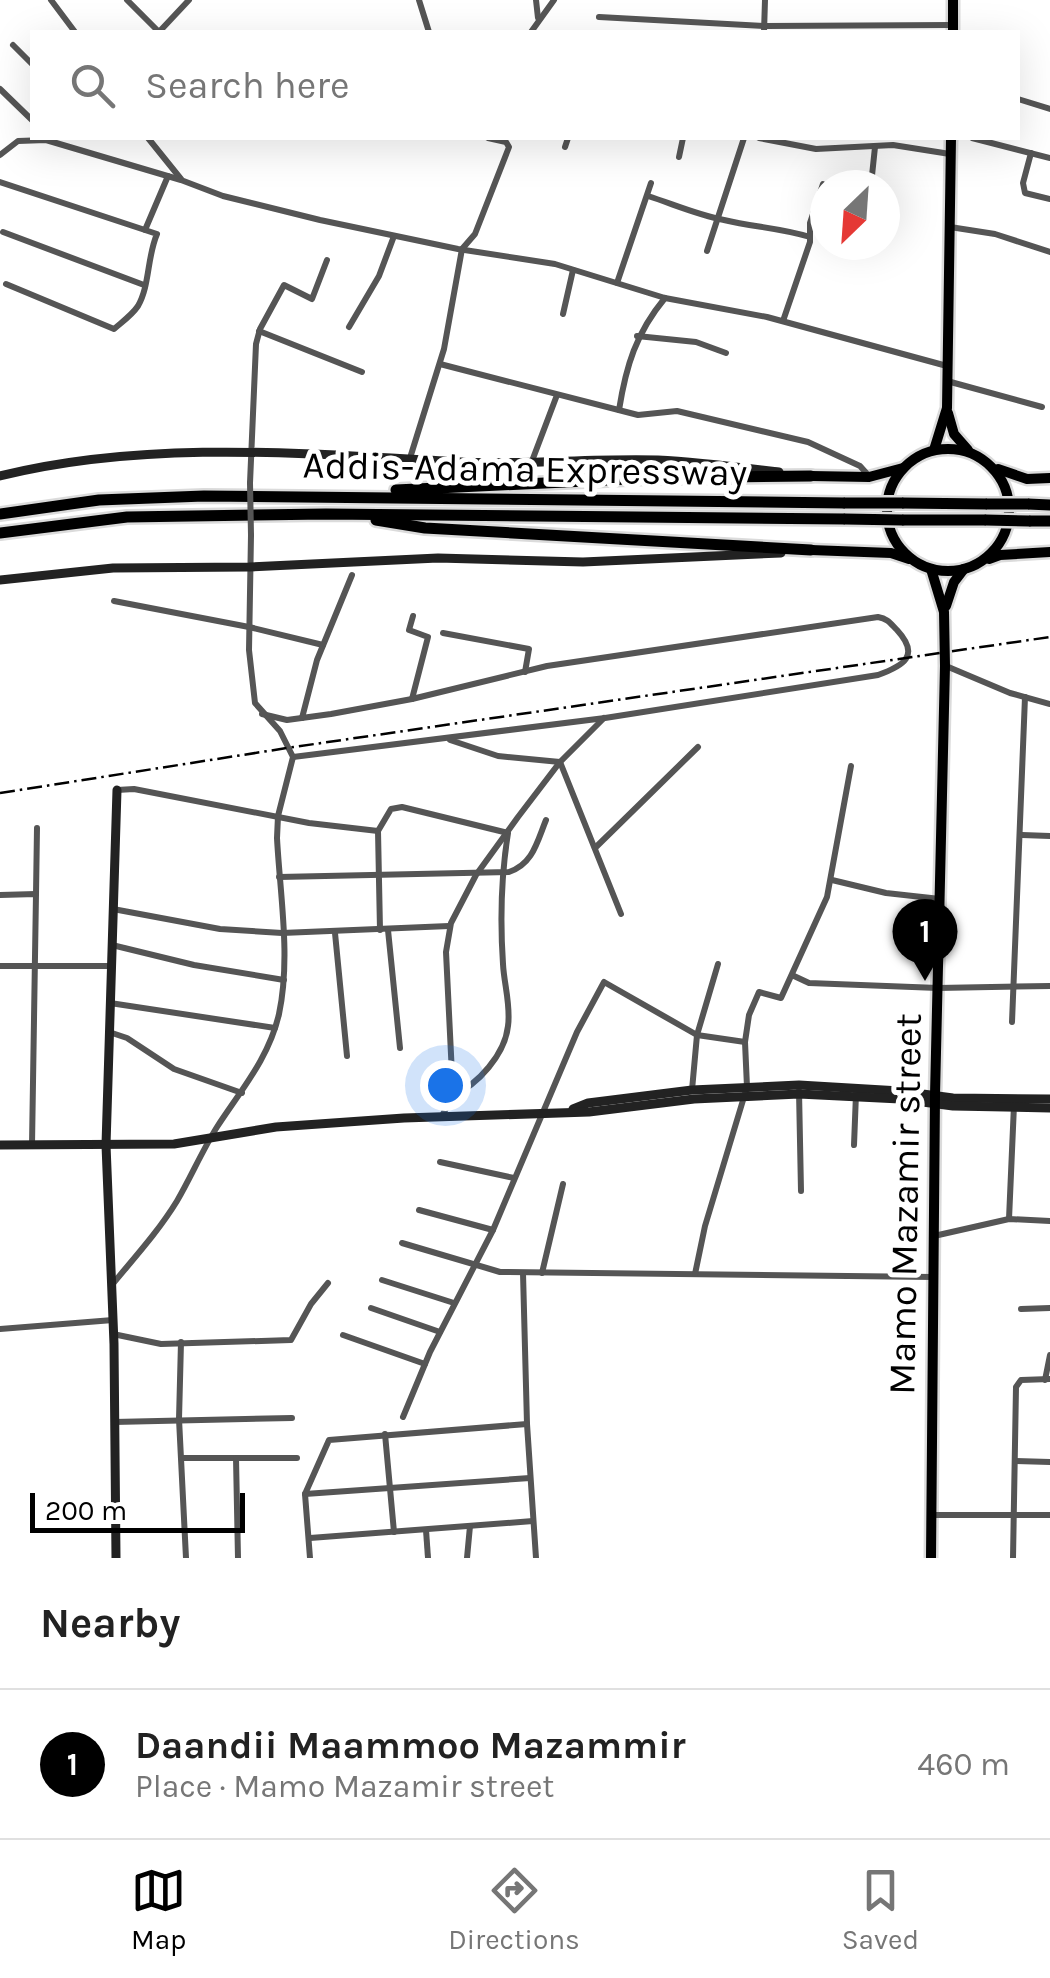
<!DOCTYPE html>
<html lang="en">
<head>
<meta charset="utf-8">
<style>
  body { margin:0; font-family:Karla,sans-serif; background:#f6f6f6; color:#222 }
  .compass { position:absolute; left:810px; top:170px; width:90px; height:90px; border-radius:50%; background:#fff; box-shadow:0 10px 40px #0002; rotate:205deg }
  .scale { position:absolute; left:30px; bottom:25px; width:215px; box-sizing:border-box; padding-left:10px; border:5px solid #000; border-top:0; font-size:28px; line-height:35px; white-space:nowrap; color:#000; -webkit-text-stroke:8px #fff; paint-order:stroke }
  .you { position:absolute; left:445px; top:1085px; width:35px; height:35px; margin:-25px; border:8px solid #fff; border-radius:50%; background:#1a73e8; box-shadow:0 0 0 15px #1a73e833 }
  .badge { display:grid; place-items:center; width:65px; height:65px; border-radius:50%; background:#000; color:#fff; font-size:32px; font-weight:700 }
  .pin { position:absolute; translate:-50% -82px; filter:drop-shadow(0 2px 5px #0008) }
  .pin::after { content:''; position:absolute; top:52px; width:35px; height:30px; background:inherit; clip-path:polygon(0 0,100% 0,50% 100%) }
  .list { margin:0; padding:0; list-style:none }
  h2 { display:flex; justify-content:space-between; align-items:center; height:130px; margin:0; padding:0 40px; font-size:42px }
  h2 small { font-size:32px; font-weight:400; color:#767676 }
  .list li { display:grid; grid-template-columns:65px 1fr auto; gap:30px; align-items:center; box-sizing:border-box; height:150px; padding:0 40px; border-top:2px solid #e0e0e0 }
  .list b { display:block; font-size:38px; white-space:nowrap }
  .list p { margin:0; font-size:32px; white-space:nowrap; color:#767676 }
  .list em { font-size:32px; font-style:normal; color:#767676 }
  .icon { flex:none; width:55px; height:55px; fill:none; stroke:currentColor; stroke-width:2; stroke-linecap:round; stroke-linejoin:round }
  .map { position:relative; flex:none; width:1050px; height:1558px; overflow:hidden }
  .search { position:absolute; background:#fff; box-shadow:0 10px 40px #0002; left:30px; right:30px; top:30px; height:110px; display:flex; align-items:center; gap:25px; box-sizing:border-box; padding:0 35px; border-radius:0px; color:#767676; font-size:38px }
  .sheet { height:280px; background:#fff }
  nav { display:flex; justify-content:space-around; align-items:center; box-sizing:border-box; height:140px; border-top:2px solid #e0e0e0; background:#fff; font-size:28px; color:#767676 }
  nav a { display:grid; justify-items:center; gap:5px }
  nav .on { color:#000 }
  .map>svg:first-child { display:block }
</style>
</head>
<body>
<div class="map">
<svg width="1050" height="1558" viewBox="0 0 1050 1558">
  <rect width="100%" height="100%" fill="#fff"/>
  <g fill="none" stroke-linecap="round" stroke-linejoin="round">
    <defs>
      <g id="primary">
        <polyline points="953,32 953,0"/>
        <polyline points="948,413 954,434 968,450"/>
        <circle cx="948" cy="510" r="61"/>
        <polyline points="934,450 947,408 951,138"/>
        <polyline points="998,469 1027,479 1050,478"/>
        <polyline points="811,476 869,477 903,468"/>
        <polyline points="811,550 891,553 909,559"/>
        <polyline points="989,559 1000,555 1050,552"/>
        <polyline points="931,569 944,612 945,666 935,1095 931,1558"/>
        <polyline points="946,606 954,582 964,569"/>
      </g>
      <g id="highway">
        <polyline points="396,490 649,478 811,476"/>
        <polyline points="902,503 987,504"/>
        <polyline points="1028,504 1050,505"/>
        <polyline points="0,514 99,500 204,496 845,503"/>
        <polyline points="376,520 425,528 811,550"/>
        <polyline points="902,520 986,520"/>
        <polyline points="1029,521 1050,521"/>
        <polyline points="0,533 127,517 326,514 845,519"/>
      </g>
    </defs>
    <use href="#primary" stroke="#dbdbdb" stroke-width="15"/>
    <use href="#highway" stroke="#dbdbdb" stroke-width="16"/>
    <g stroke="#555" stroke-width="6">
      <polyline points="51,0 75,32"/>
      <polyline points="127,0 159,32"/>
      <polyline points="419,0 429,32"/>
      <polyline points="536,0 538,18"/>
      <polyline points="599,17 765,26 952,25"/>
      <polyline points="159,32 189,0"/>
      <polyline points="531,32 554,0"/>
      <polyline points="764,32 765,0"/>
      <polyline points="13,45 32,64"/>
      <polyline points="0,89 32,120"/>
      <polyline points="1018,99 1050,109"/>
      <polyline points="148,138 181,179"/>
      <polyline points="759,138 816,149 893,145 950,154"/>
      <polyline points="972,138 1050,158"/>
      <polyline points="565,147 568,138"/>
      <polyline points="1031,153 1023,183 1025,193 1050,199"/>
      <polyline points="0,155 18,141 46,140 181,180 223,196 320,220 458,249 555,264 665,298 767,317 947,366"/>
      <polyline points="679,157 683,138"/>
      <polyline points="0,182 145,230 168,176"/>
      <polyline points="871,185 875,147"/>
      <path d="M648,196C673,204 698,215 724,220C753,227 781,228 810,237"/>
      <polyline points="950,227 995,234 1050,252"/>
      <polyline points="3,232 144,285"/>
      <polyline points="707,251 744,138"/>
      <polyline points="617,283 651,183"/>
      <path d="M6,284L114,329C122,322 132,315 138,306C150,285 147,257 157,234L145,230"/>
      <polyline points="563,314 573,270"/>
      <polyline points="783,321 810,242 810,223 823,184"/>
      <polyline points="349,327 379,276 394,236"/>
      <polyline points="259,331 362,372"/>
      <polyline points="637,336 696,342 726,353"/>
      <polyline points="440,364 638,415 677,411 808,442 860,466 869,476"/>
      <polyline points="947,381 1042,407"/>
      <path d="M619,410C626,366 636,333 665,298"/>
      <polyline points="410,458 444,349 462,249 475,234 509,147 506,142 488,138"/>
      <polyline points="532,461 557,395"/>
      <polyline points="250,483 256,344 260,329 284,285 312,299 327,260"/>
      <polyline points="114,601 249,627 323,645"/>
      <polyline points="443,633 529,649 525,672"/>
      <polyline points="946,666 1010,693 1050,704"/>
      <polyline points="412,699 428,637 409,630 413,616"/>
      <path d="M262,714L287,720L331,714L412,699L547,666L878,617C888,619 890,623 897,630C921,656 903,666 878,675L605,718L293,757"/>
      <polyline points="302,718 317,660 352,575"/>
      <polyline points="450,740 498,756 560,762 621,914"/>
      <polyline points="117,790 134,789 309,823 378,831"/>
      <polyline points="1022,835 1050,836"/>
      <polyline points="595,848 698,747"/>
      <path d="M279,877L509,872C533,864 537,842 546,820"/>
      <polyline points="832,880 886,893 940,899"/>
      <polyline points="36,894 37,828"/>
      <polyline points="0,895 36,894 32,1145"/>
      <polyline points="113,909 220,929 282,933 449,926"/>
      <path d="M380,930L378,831L391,809L402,807L508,833C501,877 500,920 503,964C504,984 511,1006 508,1026C505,1054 478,1085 453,1095"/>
      <polyline points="388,930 400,1048"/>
      <polyline points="335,933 347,1056"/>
      <polyline points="112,945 194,965 284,980"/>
      <polyline points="0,966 111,966"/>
      <polyline points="794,976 809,983 938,988 1050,986"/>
      <polyline points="110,1003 275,1028"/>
      <polyline points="1012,1022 1025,697"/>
      <polyline points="109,1032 127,1038 174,1069 242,1093"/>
      <polyline points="692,1090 697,1035 718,964"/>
      <polyline points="799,1091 801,1191"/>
      <polyline points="442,1116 453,1095 446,952 451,923 476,875 518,817 560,762 604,718"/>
      <polyline points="854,1145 856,1094"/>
      <polyline points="440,1162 514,1178"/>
      <polyline points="419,1210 493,1230"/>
      <polyline points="1009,1219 1014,1105"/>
      <polyline points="934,1236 1009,1219 1050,1221"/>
      <polyline points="402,1243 500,1272 933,1277"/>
      <polyline points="523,1273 527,1424 536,1558"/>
      <polyline points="542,1273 563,1184"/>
      <polyline points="695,1274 705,1226 747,1087 745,1042 749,1015 759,992 781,998 827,897 851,766"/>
      <polyline points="382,1280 454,1303"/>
      <path d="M111,1286C134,1258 158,1232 177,1201C191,1177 202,1151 217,1127C241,1090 269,1058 279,1014C291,958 280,895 277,838L278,816L293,757L280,731L255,703L249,650L251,535"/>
      <polyline points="371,1308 440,1332"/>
      <polyline points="1021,1309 1050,1308"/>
      <polyline points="0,1329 113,1320"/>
      <polyline points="113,1334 161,1344 291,1340 311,1304 328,1283"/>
      <polyline points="343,1335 425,1364"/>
      <polyline points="181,1342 179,1419 186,1558"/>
      <polyline points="1045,1380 1050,1355"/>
      <polyline points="403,1417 430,1352 493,1230 577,1032 604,982 697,1035 745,1042"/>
      <polyline points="114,1422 292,1418"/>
      <polyline points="385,1434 394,1532"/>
      <polyline points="182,1458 297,1458"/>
      <polyline points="236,1458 238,1558"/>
      <polyline points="1015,1461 1050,1462"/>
      <polyline points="305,1494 530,1478"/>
      <polyline points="932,1515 1050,1515"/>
      <polyline points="426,1530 428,1558"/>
      <polyline points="310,1538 533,1521"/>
      <polyline points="310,1558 305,1494 329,1440 527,1424"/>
      <polyline points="467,1558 470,1526"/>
      <polyline points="1013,1558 1016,1387 1021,1380 1050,1379"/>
    </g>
    <g stroke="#222" stroke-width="9">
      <path d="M0,476C150,439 308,454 461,462C526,465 592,458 658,460C698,462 738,467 779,472"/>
      <polyline points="0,580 113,568 249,567 438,558 583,562 781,553"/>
      <polyline points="573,1109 588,1103 692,1090 799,1085 900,1091 953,1098 1050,1099"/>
      <polyline points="0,1145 174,1144 276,1127 404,1118 589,1112 694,1099 799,1094 900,1099 953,1106 1050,1108"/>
      <polyline points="116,1558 114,1344 106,1145 117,790"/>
    </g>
    <use href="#primary" stroke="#000" stroke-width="10"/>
    <use href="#highway" stroke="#000" stroke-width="11"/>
    <polyline stroke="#000" stroke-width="2.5" stroke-dasharray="15 5 2.5 5" stroke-linecap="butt" points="0,793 287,748 1050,637"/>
    <defs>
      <g id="highway-bridge">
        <polyline points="845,503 902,503"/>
        <polyline points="987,504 1028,504"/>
        <polyline points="845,519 902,520"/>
        <polyline points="986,520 1029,521"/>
      </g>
    </defs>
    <use href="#highway-bridge" stroke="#dbdbdb" stroke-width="16" stroke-linecap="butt"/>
    <polyline stroke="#555" stroke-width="6" points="250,483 251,535"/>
    <use href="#highway-bridge" stroke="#000" stroke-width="11"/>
  </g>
  <g text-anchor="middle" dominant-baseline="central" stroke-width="10" stroke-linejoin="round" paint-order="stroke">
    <g font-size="38" fill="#000" stroke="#fff">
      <text transform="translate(525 469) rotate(1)">Addis-Adama Expressway</text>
      <text transform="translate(905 1204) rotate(-89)">Mamo Mazamir street</text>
    </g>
  </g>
</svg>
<svg class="compass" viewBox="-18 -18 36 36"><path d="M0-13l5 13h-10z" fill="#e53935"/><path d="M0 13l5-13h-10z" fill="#767676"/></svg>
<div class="scale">200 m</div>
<div class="you"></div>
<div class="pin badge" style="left:925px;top:981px">1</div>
<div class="search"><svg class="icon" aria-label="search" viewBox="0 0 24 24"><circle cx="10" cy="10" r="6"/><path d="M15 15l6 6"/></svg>Search here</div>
</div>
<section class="sheet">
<h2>Nearby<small></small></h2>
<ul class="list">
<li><span class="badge">1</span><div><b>Daandii Maammoo Mazammir</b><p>Place · Mamo Mazamir street</p></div><em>460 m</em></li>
</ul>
</section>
<nav>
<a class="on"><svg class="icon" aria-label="map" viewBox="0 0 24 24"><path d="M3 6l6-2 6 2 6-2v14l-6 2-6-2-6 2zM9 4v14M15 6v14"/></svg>Map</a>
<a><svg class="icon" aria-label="directions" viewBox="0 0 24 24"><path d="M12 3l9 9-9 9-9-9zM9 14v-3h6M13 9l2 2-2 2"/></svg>Directions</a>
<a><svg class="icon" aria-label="saved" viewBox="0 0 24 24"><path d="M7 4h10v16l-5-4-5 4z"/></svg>Saved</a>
</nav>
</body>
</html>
